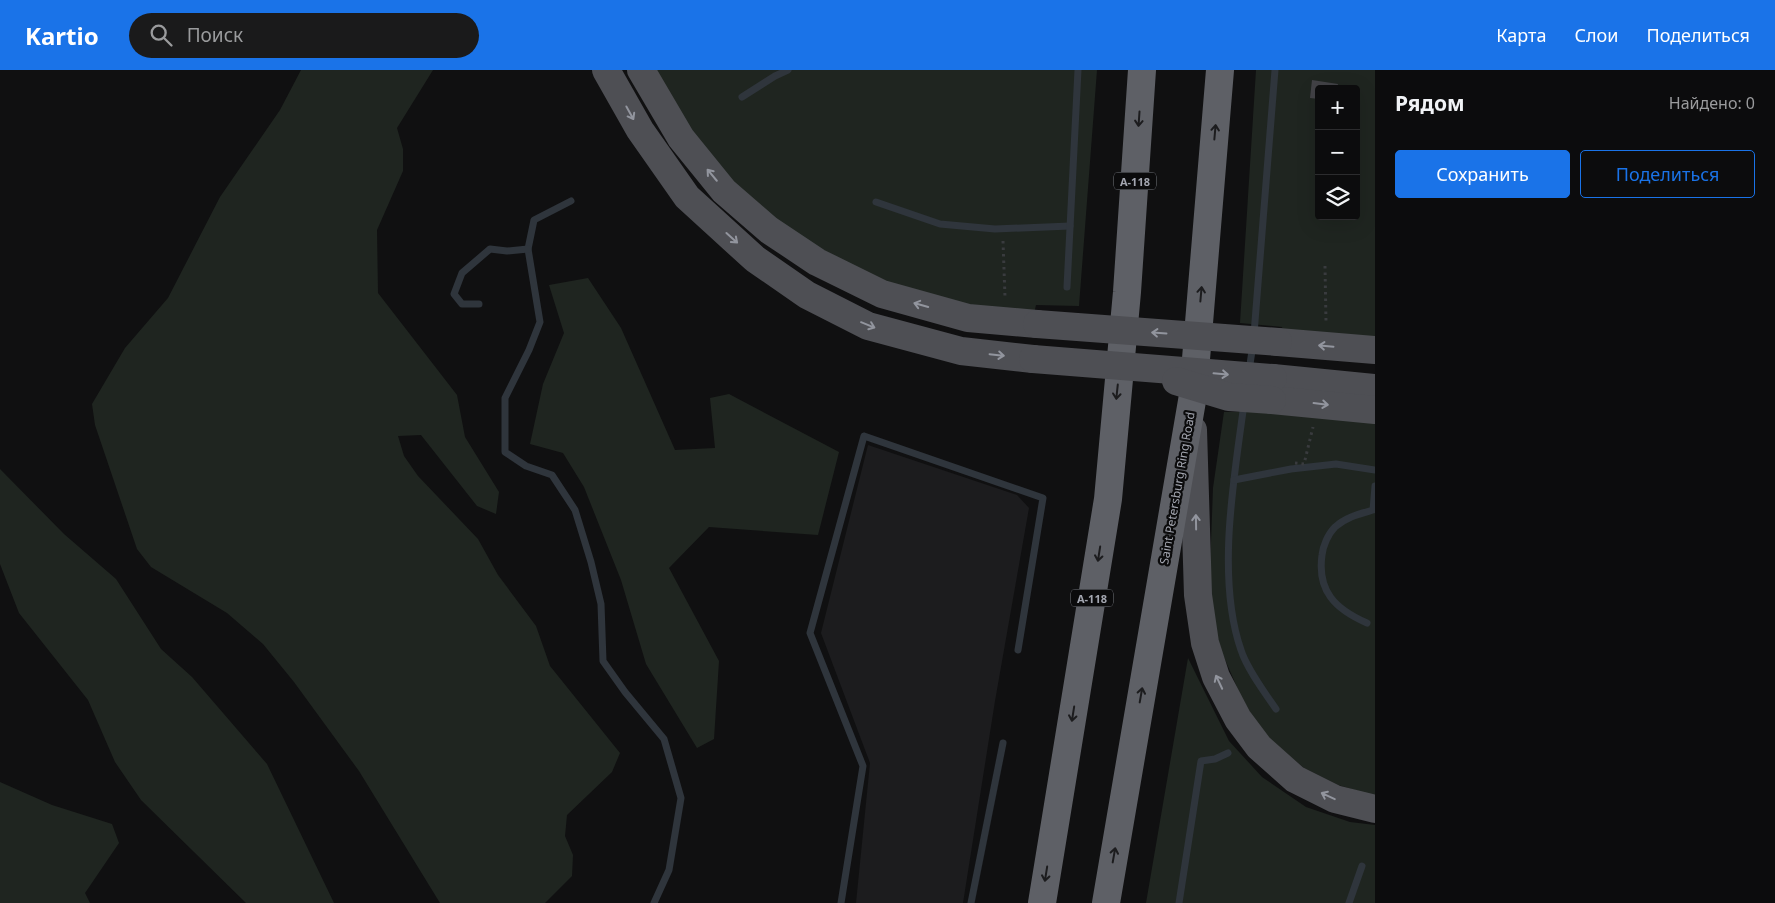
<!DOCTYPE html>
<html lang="ru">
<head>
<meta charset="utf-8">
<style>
  body { margin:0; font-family:"Noto Sans",sans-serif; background:#1a1a1b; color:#f1f3f6 }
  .controls { position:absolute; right:15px; top:15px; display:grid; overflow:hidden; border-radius:5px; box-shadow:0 5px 20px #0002 }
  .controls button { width:45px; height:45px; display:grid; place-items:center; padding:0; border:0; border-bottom:1px solid #2c2c2e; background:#0c0c0d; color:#f1f3f6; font:25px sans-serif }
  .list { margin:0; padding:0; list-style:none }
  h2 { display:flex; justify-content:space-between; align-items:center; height:65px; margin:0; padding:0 20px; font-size:21px }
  h2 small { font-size:16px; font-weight:400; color:#9a9b9d }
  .actions { display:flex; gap:10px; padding:15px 20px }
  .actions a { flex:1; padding:11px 0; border:1px solid #1a73e8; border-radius:5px; text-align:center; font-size:18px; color:#1a73e8 }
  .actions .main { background:#1a73e8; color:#fff }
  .icon { flex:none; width:28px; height:28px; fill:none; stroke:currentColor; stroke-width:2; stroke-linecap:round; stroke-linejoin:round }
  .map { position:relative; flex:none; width:1375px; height:833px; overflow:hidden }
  header { display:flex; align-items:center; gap:30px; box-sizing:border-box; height:70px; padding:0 25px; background:#1a73e8; color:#fff }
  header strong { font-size:24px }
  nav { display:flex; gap:28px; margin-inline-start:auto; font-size:18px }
  .search { width:350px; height:45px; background:#1a1a1b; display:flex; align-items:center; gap:12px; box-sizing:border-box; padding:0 18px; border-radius:28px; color:#9a9b9d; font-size:19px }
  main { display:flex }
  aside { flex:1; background:#0c0c0d }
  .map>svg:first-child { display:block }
</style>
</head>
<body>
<header>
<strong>Kartio</strong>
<div class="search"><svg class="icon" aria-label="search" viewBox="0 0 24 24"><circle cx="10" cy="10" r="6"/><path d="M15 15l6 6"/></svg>Поиск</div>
<nav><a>Карта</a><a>Слои</a><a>Поделиться</a></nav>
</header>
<main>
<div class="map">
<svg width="1375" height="833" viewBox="0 0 1375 833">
  <rect width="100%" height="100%" fill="#101011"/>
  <polygon fill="#1c1c1e" points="868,375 1017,425 1029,438 995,631 963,833 856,833 870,693 821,563"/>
  <g fill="#1f2520" fill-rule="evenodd">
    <polygon points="301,0 433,0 397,58 403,79 403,101 377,160 378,223 457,325 465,367 499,422 496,444 477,436 421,365 398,366 404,386 418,406 478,469 498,505 536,556 550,596 620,683 612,702 567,745 565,766 573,785 572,806 545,833 440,833 359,701 294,612 263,574 227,543 151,497 137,479 95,355 92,334 125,278 168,228 220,127 280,40"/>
    <polygon points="652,0 1097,0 1079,236 1036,235 1033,248 961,236 888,212 830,186 773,148 736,118 696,68"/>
    <path d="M1256,0H1375V271L1284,264L1282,257L1240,253ZM1319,19H1356V146H1319Z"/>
    <polygon points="588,208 621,258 675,380 715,378 710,328 729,324 839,382 818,465 709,457 669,498 719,591 714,669 697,678 646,594 621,510 584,417 563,383 530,374 543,314 564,263 549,215"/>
    <polygon points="1224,342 1317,342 1375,347 1375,726 1338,715 1304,698 1261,662 1240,624 1220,578 1209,528 1213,418"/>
    <polygon points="0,399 64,464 116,509 161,579 192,607 267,694 334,833 246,833 141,730 115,692 88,630 19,543 0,494"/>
    <polygon points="1188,588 1229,671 1262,707 1306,737 1350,752 1375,755 1375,833 1146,833"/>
    <polygon points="0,712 52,735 112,754 119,773 85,823 90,833 0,833"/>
  </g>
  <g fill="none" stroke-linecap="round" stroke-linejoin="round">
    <g stroke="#2f353c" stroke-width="7">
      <polyline points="742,27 775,6 788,0"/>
      <polyline points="571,131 534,150 528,179 540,252 529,280 505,328 505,382 526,396 552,405 575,440 591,492 601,534 603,591 625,622 664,669 681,728 669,800 654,833"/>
      <polyline points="876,132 940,154 995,159 1070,156"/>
      <polyline points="1067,217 1078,0"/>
      <polyline points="479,234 462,234 454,224 462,203 490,179 507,181 528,179"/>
      <polyline points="1254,264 1275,0"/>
      <polyline points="1249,301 1253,274"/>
      <path d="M1244,334C1234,408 1216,508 1241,580C1247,599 1265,623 1276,639"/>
      <polyline points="1234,410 1291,399 1336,394 1375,400"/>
      <path d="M1367,553C1335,539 1317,521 1322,485C1323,476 1328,464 1335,457C1346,447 1359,444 1373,440L1375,416"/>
      <polyline points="841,833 863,696 810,563 864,366 1043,428 1018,580"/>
      <polyline points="971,833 1003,673"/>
      <polyline points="1179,833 1201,691 1215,689 1228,683"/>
      <polyline points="1349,833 1362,796"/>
    </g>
  </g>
  <polygon fill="#424246" points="1312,10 1338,14 1337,19 1319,19 1319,29 1310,28"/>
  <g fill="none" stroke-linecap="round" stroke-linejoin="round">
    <g stroke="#393b3e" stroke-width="3" stroke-dasharray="2.5 4" stroke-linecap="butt">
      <polyline points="1003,171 1005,227"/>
      <polyline points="1325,196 1326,252"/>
      <polyline points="1295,393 1304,394 1313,357"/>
    </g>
    <g stroke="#4e4f54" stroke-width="28">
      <polyline points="606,0 640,60 687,127 755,189 807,225 868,256 961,281 1033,289"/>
      <polyline points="641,0 681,68 724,121 769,160 817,192 882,224 968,248 1037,254"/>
      <polyline points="1278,272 1375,280"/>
      <polyline points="1273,308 1375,318"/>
      <polyline points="1272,330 1375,340"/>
      <polyline points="1193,360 1198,525 1205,573 1216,607 1238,649 1259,677 1295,709 1335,729 1375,739"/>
    </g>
    <g stroke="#5e6066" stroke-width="28">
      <polyline points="1042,833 1108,429 1127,222 1142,0"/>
      <polyline points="1106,833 1193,325 1220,0"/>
    </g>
    <g stroke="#4e4f54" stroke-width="28">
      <polyline points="1037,254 1278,272"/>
      <polyline points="1033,289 1273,308"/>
      <polyline points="1176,311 1229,327 1272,330"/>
    </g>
  </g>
  <defs><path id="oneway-shaft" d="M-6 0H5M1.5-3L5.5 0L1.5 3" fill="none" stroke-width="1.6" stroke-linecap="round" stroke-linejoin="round" transform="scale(1.25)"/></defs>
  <g stroke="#92959e">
    <use href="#oneway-shaft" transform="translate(630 43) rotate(61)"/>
    <use href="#oneway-shaft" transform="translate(712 105) rotate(-130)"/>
    <use href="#oneway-shaft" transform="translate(732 168) rotate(42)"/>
    <use href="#oneway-shaft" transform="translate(921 235) rotate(-164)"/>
    <use href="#oneway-shaft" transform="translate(868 255) rotate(22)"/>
    <use href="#oneway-shaft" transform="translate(1159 263) rotate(-176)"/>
    <use href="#oneway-shaft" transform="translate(1326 276) rotate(-175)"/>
    <use href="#oneway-shaft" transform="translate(997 285) rotate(6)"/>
    <use href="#oneway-shaft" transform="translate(1221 304) rotate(5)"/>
    <use href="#oneway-shaft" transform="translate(1321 334) rotate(7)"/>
    <use href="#oneway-shaft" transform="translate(1196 452) rotate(-91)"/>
    <use href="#oneway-shaft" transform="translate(1219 612) rotate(-115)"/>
    <use href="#oneway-shaft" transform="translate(1328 726) rotate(-155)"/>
  </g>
  <g stroke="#1c1c1e">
    <use href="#oneway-shaft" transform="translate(1139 49) rotate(94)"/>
    <use href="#oneway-shaft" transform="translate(1215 62) rotate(-85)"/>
    <use href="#oneway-shaft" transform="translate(1201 224) rotate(-85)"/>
    <use href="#oneway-shaft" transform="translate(1117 322) rotate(96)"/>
    <use href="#oneway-shaft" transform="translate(1099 484) rotate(99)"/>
    <use href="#oneway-shaft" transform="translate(1141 625) rotate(-80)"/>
    <use href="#oneway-shaft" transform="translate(1073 644) rotate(99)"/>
    <use href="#oneway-shaft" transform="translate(1114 785) rotate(-80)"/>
    <use href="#oneway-shaft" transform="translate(1046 804) rotate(99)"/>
  </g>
  <g text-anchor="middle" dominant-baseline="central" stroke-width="4.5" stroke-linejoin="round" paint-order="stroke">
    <g fill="#0b0b0c" stroke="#75787f" stroke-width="1">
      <rect x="1114" y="102.5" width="42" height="17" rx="4"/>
      <rect x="1071" y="519.5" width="42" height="17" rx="4"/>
    </g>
    <g font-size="11" font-weight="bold" fill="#a3a6b0">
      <text x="1135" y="111">А-118</text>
      <text x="1092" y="528">А-118</text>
    </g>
    <g font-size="12" fill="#a3a6b0" stroke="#0b0b0c">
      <text transform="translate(1177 418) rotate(-80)">Saint Petersburg Ring Road</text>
    </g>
  </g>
</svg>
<div class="controls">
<button>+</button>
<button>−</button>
<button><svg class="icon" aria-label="layers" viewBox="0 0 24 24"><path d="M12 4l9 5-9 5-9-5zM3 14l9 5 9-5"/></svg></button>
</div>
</div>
<aside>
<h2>Рядом<small>Найдено: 0</small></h2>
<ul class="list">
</ul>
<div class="actions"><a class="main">Сохранить</a><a>Поделиться</a></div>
</aside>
</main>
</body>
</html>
